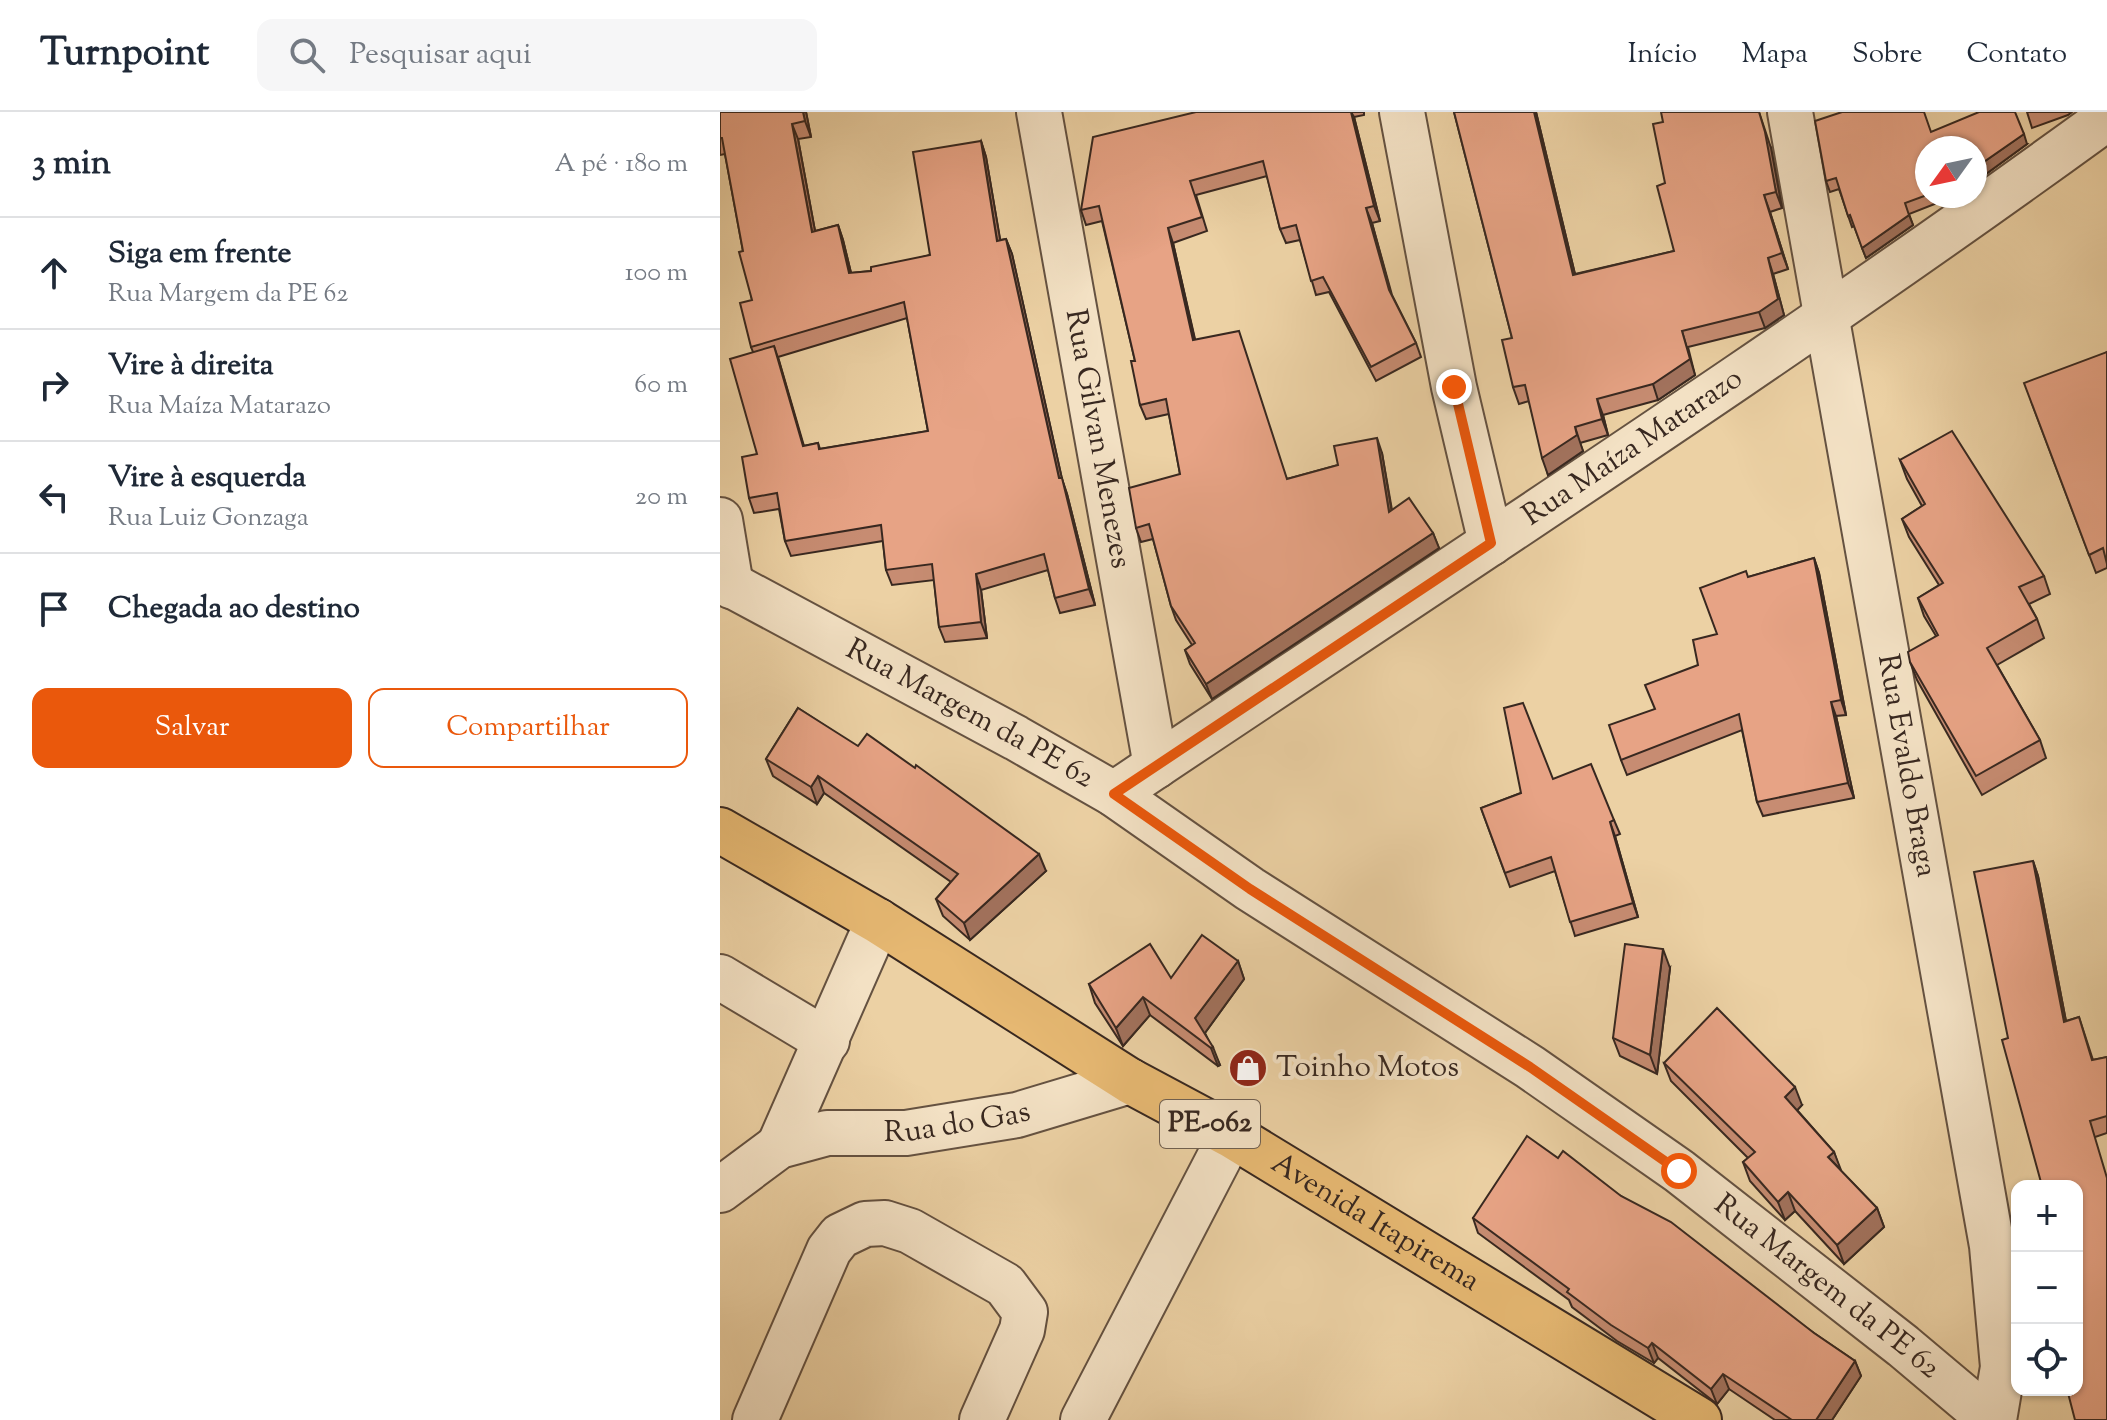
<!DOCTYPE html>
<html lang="pt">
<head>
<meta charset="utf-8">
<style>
  body { margin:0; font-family:"Sorts Mill Goudy",serif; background:#f6f6f7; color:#1f2937 }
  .controls { position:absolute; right:24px; bottom:24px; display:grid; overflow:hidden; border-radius:16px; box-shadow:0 2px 6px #0004 }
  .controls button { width:72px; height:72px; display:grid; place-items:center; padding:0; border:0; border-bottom:2px solid #e0e1e3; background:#fff; color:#1f2937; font:40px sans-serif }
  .compass { position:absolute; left:1195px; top:24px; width:72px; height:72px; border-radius:50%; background:#fff; box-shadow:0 2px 6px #0004; rotate:237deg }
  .stop { position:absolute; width:24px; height:24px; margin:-18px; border:6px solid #ea580c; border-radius:50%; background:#fff }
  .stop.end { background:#ea580c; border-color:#fff; box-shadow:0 2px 8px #0008 }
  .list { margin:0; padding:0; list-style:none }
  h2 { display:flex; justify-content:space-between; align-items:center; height:104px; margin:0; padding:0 32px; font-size:34px }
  h2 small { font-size:26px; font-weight:400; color:#747a83 }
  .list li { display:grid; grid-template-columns:52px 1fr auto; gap:24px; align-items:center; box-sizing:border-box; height:112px; padding:0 32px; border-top:2px solid #e0e1e3 }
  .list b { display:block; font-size:30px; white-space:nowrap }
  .list p { margin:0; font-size:26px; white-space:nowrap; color:#747a83 }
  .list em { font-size:26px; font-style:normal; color:#747a83 }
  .actions { display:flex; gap:16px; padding:24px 32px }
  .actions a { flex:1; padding:18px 0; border:2px solid #ea580c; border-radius:16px; text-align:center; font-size:28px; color:#ea580c }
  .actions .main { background:#ea580c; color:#fff }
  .icon { flex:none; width:44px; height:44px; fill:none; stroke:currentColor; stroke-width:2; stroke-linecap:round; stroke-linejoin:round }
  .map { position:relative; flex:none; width:1387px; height:1308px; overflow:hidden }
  header { display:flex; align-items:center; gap:48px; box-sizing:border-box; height:112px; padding:0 40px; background:#fff; border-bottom:2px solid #e0e1e3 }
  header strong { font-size:38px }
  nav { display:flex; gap:44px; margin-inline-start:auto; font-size:28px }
  .search { width:560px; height:72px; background:#f6f6f7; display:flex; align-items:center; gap:20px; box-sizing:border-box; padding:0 28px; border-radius:16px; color:#747a83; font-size:30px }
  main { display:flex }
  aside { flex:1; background:#fff }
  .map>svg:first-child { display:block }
</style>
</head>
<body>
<header>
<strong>Turnpoint</strong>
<div class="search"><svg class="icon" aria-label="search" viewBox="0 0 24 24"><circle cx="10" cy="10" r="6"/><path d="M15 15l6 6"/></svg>Pesquisar aqui</div>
<nav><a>Início</a><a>Mapa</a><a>Sobre</a><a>Contato</a></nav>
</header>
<main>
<aside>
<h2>3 min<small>A pé · 180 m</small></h2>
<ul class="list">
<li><svg class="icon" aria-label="ahead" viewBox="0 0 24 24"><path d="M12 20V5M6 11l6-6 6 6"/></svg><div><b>Siga em frente</b><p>Rua Margem da PE 62</p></div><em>100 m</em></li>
<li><svg class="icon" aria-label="right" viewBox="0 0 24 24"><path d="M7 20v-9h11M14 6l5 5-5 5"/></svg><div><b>Vire à direita</b><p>Rua Maíza Matarazo</p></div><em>60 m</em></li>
<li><svg class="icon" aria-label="left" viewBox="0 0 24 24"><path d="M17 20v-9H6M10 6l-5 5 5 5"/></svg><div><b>Vire à esquerda</b><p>Rua Luiz Gonzaga</p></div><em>20 m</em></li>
<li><svg class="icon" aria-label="arrive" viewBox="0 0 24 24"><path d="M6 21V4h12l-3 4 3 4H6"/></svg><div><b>Chegada ao destino</b></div></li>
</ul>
<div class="actions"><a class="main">Salvar</a><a>Compartilhar</a></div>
</aside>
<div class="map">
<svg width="1387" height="1308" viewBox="0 0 1387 1308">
  <rect width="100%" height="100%" fill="#ecd1a4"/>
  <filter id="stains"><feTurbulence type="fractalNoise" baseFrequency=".0025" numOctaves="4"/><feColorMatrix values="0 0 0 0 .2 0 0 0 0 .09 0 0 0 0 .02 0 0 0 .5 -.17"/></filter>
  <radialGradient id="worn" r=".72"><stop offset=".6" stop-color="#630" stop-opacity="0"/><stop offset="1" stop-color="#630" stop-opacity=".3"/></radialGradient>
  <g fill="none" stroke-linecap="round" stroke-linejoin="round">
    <defs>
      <g id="minor">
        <path id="s1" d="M319,0L436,654"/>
        <polyline points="682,0 734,275 771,431"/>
        <path id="s2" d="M1070,0L1272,1134L1283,1255L1274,1308"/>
        <polyline points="0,408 11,474"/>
        <path id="s3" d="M0,467L296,626L394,682L530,777L810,955L959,1059L1183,1234L1271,1308"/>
        <path id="s4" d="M394,682C726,459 1063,242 1387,6"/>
        <polyline points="0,865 107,929"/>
        <polyline points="59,1034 158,809"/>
        <path id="s5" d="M0,1078L59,1034L107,1021H186L297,1003L410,969"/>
        <polyline points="35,1308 109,1138 120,1124 145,1112 165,1111 190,1119 285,1173 305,1200 302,1218 262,1308"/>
        <polyline points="363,1308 511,1023"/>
      </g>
      <g id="major">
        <path id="s6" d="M0,718L158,809L410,969L511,1023L979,1308"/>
      </g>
    </defs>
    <use href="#minor" stroke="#655241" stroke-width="48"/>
    <use href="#major" stroke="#382820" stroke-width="48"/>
    <use href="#minor" stroke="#f3e1c4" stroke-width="44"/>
    <use href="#major" stroke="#e6b872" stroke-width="44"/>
  </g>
  <g fill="#c78c72" stroke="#382820" stroke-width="2" fill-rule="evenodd">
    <path d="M0,0H86L91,25L78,27L95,119L118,113L123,128L131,161L151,159L210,143L261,29L266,45L280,128L286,127L292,142L342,367L347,382L375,493L340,501L335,486L328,458L261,478L267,526L225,530L219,515L214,468L172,473L166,458L163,429L71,444L65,429L59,397L34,401L29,386L37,342L33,240L31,235L32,188L5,42L0,43ZM187,206L208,319L100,337L98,331L84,334L58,245Z"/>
    <polygon points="476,0 644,0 644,3 634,5 660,109 652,111 672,183 696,231 701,245 656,269 609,180 596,183 580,128 566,131 560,117 547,64 476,83 487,119 453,131 475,227 567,367 662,341 672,398 713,421 719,436 492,587 470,552 465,538 472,533 456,508 451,494 433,427 421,430 416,416 460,362 449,302 426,307 420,293 415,249 382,109 366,113 361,98"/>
    <polygon points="734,0 816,0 855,162 954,139 1051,36 1062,96 1050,100 1068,157 1053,162 1064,203 1045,216 968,235 975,263 938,288 883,303 888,323 860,331 863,339 828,363 809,289 799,292 793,275 792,226"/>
    <polygon points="1307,0 1352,0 1348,3 1312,16"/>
    <polygon points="1211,20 1307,32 1255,70 1255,36 1207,36 1207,84 1235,84 1189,102 1193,113 1146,146 1134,114 1132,115 1119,77 1110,80 1106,69"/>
    <polygon points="1387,240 1387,456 1376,461 1311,289"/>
    <polygon points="1180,348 1324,464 1330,482 1309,492 1317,507 1324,526 1277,553 1320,628 1326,646 1262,683 1197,568 1190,550 1216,524 1204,504 1198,486 1219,473 1189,425 1182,407 1202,394 1187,367"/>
    <polygon points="1094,446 1099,461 1126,603 1116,604 1134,686 1043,704 1037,690 1022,618 907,663 901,648 978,553 997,522 1028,465"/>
    <polygon points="78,596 326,759 250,828 223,804 216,787 231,770 104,681 97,692 53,664 46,647"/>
    <polygon points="833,667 894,708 900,722 895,724 918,805 855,824 835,759 790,775 761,696 801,681"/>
    <polygon points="1313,749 1318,764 1346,909 1359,905 1373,948 1387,945 1387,1021 1375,1025 1352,1280 1357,1074 1288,926"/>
    <polygon points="518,849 524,867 485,921 500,953 498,954 430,903 403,934 375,891 369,872 451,866"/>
    <polygon points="950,856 937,962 900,944 893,926"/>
    <polygon points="944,951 1082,993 1077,998 1114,1040 1120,1058 1157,1096 1164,1115 1124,1152 1075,1099 1065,1108 1030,1069 1023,1050 1028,1046 951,969"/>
    <polygon points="838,1046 901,1084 1094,1221 1135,1249 1141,1264 1112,1308 1055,1308 1009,1277 997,1292 938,1246 934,1251 897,1229 852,1195 849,1188 758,1121 753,1106"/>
  </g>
  <g fill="#a2725d" stroke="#382820" stroke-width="2">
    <polygon points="83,0 86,0 91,25 85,9"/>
    <polygon points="631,0 634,5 660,109 654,94"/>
    <polygon points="814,0 816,0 859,179 853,163"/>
    <polygon points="1039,0 1051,36 1062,96 1056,80"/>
    <polygon points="72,12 78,27 98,135 92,120"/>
    <polygon points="1304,22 1307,32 1255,70 1255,56"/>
    <polygon points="261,29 266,45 283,144 277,129"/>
    <polygon points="1044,83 1050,100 1068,157 1062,141"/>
    <polygon points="646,96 652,111 674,193 669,178"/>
    <polygon points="1189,103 1193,113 1146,146 1142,136"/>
    <polygon points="118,113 123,128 135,177 129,161"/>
    <polygon points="448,116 453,131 478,242 473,228"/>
    <polygon points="286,127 292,142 342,367 347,382 375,493 369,477 339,366"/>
    <polygon points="1048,146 1053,162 1064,203 1045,216 1039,200"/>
    <polygon points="962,219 975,263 938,288 933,272"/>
    <polygon points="54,234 59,249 88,350 83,334"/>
    <polygon points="877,287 883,303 888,323 882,307"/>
    <polygon points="855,315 863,339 828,363 822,346"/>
    <polygon points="657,326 662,341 674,414 669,400"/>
    <polygon points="713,421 719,436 492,587 486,572"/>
    <polygon points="1094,446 1099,461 1126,603 1121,588"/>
    <polygon points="256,462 261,478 267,526 261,510"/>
    <polygon points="1111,590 1116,604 1134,686 1128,671"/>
    <polygon points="98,664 104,681 97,692 91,675"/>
    <polygon points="890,710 895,724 918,805 913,791"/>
    <polygon points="319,742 326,759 250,828 244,811"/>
    <polygon points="1313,749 1318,764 1349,925 1344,910"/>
    <polygon points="943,837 950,856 937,962 930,943"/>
    <polygon points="518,849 524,867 482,925 475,906"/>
    <polygon points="423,885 430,903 403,934 396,916"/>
    <polygon points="493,935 500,953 498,954 491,936"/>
    <polygon points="1075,975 1082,993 1072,1004 1065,985"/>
    <polygon points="1114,1040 1121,1058 1108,1045"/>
    <polygon points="1068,1080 1075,1099 1065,1108 1058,1090"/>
    <polygon points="1157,1096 1164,1115 1124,1152 1117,1133"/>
    <polygon points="932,1231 938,1246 934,1251 928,1236"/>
    <polygon points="1135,1249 1141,1264 1112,1308 1096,1308"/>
    <polygon points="1003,1262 1009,1277 997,1292 991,1277"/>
  </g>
  <g fill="#e7a385" stroke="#382820" stroke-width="2">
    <polygon points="0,0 83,0 85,9 72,12 92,120 118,113 129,161 151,159 151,155 210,143 193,40 261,29 277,129 286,127 339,366 342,366 369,477 335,486 324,442 256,462 261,510 219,515 212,452 166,458 161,413 65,429 57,381 29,386 22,345 37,342 10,247 54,234 83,334 98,331 99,337 208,319 184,190 31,235 20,191 32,188 19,140 23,139 2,26 0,26"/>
    <polygon points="476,0 631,0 654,94 646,96 669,178 696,231 651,255 603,165 591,169 576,113 560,117 543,49 470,69 482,105 448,116 473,228 519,219 567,367 618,353 614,334 657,326 669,400 689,386 713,421 486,572 465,538 475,531 451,494 429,412 416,416 409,376 460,362 446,287 420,293 411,249 415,249 379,94 361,98 373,25"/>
    <polygon points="734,0 814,0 853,163 954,139 937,74 945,71 933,12 943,10 941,0 1039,0 1045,20 1056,80 1044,83 1062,141 1048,146 1058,187 1039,200 962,219 970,247 933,272 877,287 882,307 855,315 857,323 822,346 805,273 793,275 782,228 792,226"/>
    <polygon points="1122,0 1204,0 1211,20 1259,0 1295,0 1304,22 1255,56 1255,36 1207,36 1207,83 1185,91 1189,103 1142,136 1130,103 1128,104 1116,66 1106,69 1095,9"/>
    <polygon points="1387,240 1387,452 1383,436 1369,443 1304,271"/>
    <polygon points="1232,319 1324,464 1299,475 1317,507 1267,536 1320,628 1256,664 1190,550 1188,540 1218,523 1198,486 1223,471 1182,407 1205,392 1180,348"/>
    <polygon points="1094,446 1121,588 1111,590 1128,671 1037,690 1019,602 901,648 889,613 935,597 925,573 978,553 973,528 997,522 980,476 1026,459 1028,465"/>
    <polygon points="803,591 833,667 871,652 894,708 890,710 913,791 850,810 831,745 785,761 761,696 801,681 784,596"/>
    <polygon points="78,596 138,634 147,622 195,656 196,653 319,742 244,811 216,787 238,762 98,664 91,675 46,647"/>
    <polygon points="1313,749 1344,910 1359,905 1372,948 1387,945 1387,1004 1370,1009 1387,1066 1387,1308 1355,1308 1348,1281 1352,1280 1351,1278 1357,1278 1357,1074 1322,1074 1282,928 1288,926 1254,760"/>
    <polygon points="482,823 518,849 475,906 493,935 491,936 423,885 396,916 369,872 430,832 451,866"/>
    <polygon points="905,832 943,837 930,943 893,926"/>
    <polygon points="997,896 1075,975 1065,985 1114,1040 1108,1045 1157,1096 1117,1133 1068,1080 1058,1090 1023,1050 1035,1040 944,951"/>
    <polygon points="807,1024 838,1046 843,1039 901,1084 951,1110 1094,1221 1135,1249 1096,1308 1072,1308 1003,1262 991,1277 932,1231 928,1236 891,1213 847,1180 849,1177 753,1106"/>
  </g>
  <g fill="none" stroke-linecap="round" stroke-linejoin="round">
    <polyline stroke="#ea580c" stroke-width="10" points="734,275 771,431 394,682 530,777 810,955 959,1059"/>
  </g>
  <defs>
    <symbol id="shop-disc" viewBox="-11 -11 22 22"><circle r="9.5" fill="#8f2418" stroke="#f3e1c4"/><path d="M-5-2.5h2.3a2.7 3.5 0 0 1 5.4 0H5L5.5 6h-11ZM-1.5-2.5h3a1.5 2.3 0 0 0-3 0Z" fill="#fff"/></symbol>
  </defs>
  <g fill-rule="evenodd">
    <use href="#shop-disc" x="506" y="934" width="44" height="44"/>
  </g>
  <g text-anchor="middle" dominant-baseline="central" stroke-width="8" stroke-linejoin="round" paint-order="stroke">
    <rect fill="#f3e1c4" stroke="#706051" stroke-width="2" x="440" y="988" width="100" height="48" rx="6"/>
    <g font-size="28" font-weight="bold" fill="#382820">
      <text x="490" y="1012">PE-062</text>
    </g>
    <g font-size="30" fill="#382820" stroke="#f3e1c4">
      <text stroke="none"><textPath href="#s1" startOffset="332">Rua Gilvan Menezes</textPath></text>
      <text stroke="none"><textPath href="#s4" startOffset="624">Rua Maíza Matarazo</textPath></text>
      <text stroke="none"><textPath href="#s3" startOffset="284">Rua Margem da PE 62</textPath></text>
      <text stroke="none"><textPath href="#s2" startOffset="664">Rua Evaldo Braga</textPath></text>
      <text stroke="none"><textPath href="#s5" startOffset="254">Rua do Gas</textPath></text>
      <text stroke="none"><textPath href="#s6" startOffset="764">Avenida Itapirema</textPath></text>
      <text stroke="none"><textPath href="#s3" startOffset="1316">Rua Margem da PE 62</textPath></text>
    </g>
    <g font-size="30" fill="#382820" stroke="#f3e1c4" text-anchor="start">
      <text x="556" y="956">Toinho Motos</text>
    </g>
  </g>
  <rect width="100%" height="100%" filter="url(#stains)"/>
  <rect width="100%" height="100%" fill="url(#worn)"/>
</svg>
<div class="controls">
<button>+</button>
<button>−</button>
<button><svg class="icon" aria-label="locate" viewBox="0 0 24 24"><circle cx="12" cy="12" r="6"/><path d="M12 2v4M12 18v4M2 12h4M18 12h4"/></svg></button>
</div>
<svg class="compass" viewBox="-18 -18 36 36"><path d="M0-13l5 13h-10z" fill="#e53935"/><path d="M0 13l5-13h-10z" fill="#747a83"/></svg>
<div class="stop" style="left:959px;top:1059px"></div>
<div class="stop end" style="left:734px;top:275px"></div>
</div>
</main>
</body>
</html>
